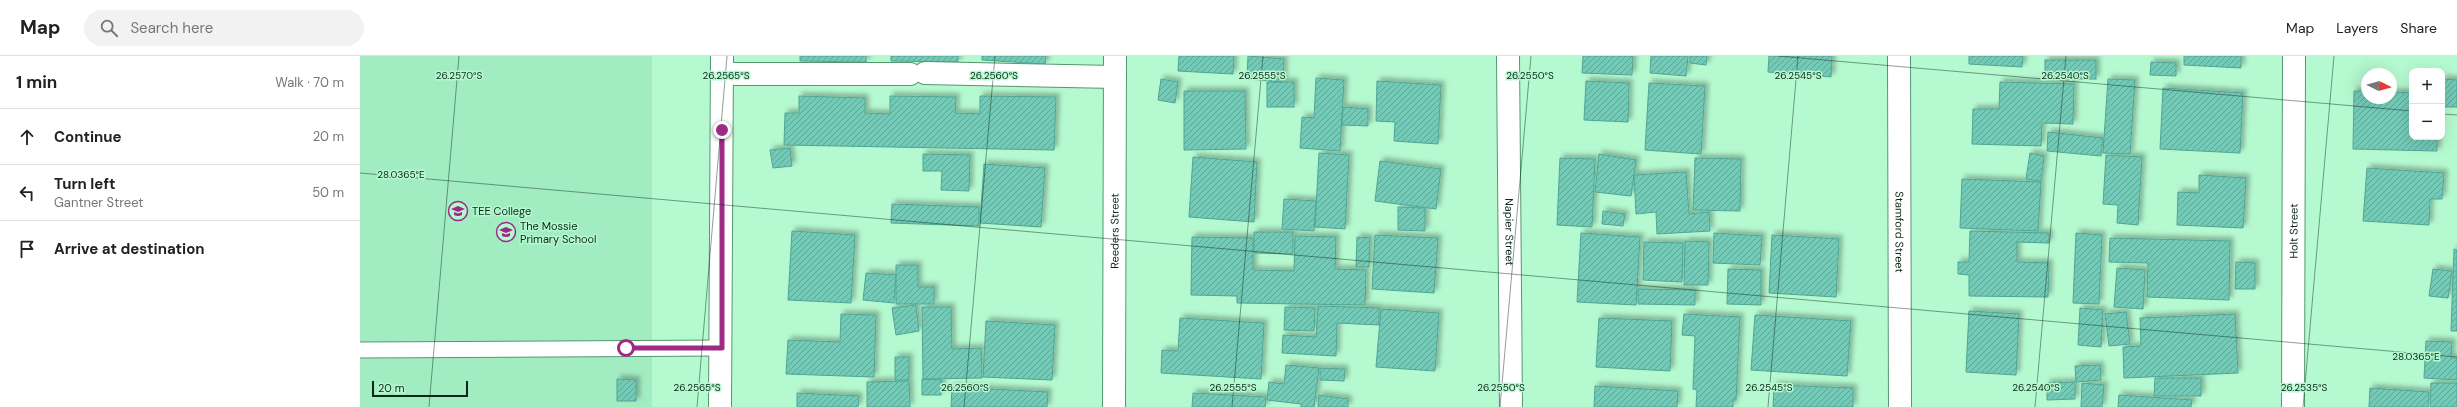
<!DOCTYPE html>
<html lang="en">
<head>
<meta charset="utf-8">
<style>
  body { margin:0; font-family:"DM Sans",sans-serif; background:#f2f2f2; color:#222 }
  .controls { position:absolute; right:12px; top:12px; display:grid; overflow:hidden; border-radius:8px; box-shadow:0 4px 16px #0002 }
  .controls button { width:36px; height:36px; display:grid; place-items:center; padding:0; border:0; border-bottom:1px solid #e0e0e0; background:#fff; color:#222; font:20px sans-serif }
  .compass { position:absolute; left:2001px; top:12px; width:36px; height:36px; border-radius:50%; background:#fff; box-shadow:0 4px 16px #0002; rotate:95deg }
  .scale { position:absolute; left:12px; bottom:10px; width:96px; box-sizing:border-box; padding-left:4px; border:2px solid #0b2718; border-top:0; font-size:11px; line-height:14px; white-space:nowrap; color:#0b2718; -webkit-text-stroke:3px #b5f9d0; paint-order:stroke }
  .stop { position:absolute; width:12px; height:12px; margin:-9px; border:3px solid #9e2a85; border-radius:50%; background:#fff }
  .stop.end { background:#9e2a85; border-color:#fff; box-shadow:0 1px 4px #0008 }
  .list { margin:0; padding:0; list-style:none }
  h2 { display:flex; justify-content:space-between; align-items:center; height:52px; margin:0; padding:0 16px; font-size:17px }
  h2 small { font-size:13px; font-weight:400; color:#767676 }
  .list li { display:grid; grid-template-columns:26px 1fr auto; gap:12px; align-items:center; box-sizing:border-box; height:56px; padding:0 16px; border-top:1px solid #e0e0e0 }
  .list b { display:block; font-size:15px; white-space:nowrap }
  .list p { margin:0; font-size:13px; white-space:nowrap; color:#767676 }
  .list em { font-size:13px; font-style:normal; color:#767676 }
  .icon { flex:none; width:22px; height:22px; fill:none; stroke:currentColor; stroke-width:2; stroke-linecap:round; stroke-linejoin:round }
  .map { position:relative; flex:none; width:2097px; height:351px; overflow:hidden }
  header { display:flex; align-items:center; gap:24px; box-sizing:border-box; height:56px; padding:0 20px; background:#fff; border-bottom:1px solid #e0e0e0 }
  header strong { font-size:19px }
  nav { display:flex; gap:22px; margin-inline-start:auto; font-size:14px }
  .search { width:280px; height:36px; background:#f2f2f2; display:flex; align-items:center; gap:10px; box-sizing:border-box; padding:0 14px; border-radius:22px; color:#767676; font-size:15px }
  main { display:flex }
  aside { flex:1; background:#fff }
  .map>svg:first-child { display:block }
</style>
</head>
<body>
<header>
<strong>Map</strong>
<div class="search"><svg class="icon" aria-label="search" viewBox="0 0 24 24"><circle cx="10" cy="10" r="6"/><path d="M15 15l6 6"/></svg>Search here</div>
<nav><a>Map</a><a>Layers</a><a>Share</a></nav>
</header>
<main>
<aside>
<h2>1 min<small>Walk · 70 m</small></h2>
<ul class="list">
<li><svg class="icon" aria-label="ahead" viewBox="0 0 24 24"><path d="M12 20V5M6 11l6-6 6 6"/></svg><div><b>Continue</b></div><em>20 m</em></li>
<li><svg class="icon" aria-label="left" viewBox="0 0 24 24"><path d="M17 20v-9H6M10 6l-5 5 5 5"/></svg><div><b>Turn left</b><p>Gantner Street</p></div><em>50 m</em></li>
<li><svg class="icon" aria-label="arrive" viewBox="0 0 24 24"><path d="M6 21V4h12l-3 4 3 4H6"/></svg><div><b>Arrive at destination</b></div></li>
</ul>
</aside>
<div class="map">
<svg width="2097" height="351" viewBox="0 0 2097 351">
  <defs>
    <pattern id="building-hatch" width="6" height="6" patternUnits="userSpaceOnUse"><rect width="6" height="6" fill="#75cab7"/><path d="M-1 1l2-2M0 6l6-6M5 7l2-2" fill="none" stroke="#5ea494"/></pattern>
    <filter id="shadow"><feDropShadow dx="3.5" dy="-3.5" stdDeviation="2" flood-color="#0004"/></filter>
  </defs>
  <rect width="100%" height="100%" fill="#b5f9d0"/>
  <rect fill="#a1ecc1" x="0" y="0" width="292" height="351"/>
  <g fill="url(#building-hatch)" stroke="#50a593" filter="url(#shadow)">
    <polygon points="440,0 506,0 506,6 440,5"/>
    <polygon points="531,0 598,0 598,6 531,5"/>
    <polygon points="622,0 686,0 685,8 622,4"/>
    <polygon points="819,0 874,0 873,18 818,15"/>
    <polygon points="888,0 924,3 923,26 887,23"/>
    <polygon points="1223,0 1273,0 1272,19 1222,17"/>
    <polygon points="1291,0 1328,0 1326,20 1290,17"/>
    <polygon points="1330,0 1347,0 1346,9 1330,7"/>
    <polygon points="1409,0 1472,0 1471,21 1408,16"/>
    <polygon points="1609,0 1663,0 1662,11 1609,8"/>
    <polygon points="1824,0 1881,0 1881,12 1824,9"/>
    <rect x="1685" y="4" width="51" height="19"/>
    <polygon points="1791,6 1816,7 1816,20 1790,19"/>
    <polygon points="956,22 984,24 980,95 940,92 942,61 954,62"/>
    <polygon points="801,23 818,26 815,47 798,44"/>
    <polygon points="1748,23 1775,24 1770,98 1743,97"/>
    <polygon points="2082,23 2097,24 2097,51 2082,51"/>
    <polygon points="1017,25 1081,29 1078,88 1034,85 1035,66 1016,65"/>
    <polygon points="1226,25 1269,27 1268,66 1224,64"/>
    <rect x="907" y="26" width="27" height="25"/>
    <polygon points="1640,26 1714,28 1713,68 1682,67 1681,90 1612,88 1613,53 1639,53"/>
    <polygon points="1289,27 1345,30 1341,98 1285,94"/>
    <polygon points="1803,32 1883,37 1880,97 1800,93"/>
    <polygon points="824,35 885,35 886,93 824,94"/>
    <polygon points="1994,35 2007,35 2007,42 2031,42 2031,36 2052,37 2052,81 2077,81 2077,95 1993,93"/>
    <polygon points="439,40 505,42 505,57 530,58 530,40 596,41 595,57 620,58 620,40 696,41 694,94 424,89 425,57 439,57"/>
    <polygon points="983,51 1008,53 1008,70 982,69"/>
    <polygon points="1688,76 1743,82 1741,100 1687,95"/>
    <polygon points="430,92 432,110 413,112 410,94"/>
    <polygon points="959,97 989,99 985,173 955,171"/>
    <polygon points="1670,97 1684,100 1681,125 1666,123"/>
    <polygon points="563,98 610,99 609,135 581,134 582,115 563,115"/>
    <polygon points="1239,98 1276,104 1271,140 1235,136"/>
    <polygon points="1746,99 1782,101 1778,169 1757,167 1758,149 1743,148"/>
    <polygon points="833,101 897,106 894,166 829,161"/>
    <polygon points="1200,102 1235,103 1232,171 1197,169"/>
    <polygon points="1335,102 1381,103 1380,155 1333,154"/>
    <polygon points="1020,105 1081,113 1076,153 1015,145"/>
    <polygon points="624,108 685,112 681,171 620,167"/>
    <polygon points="2007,112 2084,117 2082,143 2070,143 2069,169 2003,165"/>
    <polygon points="1326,116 1329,158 1349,156 1350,175 1297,178 1296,156 1276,158 1274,119"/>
    <polygon points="1839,119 1886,122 1883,172 1817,169 1818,136 1839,137"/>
    <polygon points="1602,123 1681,126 1678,175 1600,172"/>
    <polygon points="924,143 956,145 954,175 922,173"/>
    <polygon points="532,148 619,151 619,170 531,167"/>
    <polygon points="1038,151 1065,152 1065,175 1038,174"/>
    <polygon points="1243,155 1265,158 1263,170 1242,168"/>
    <polygon points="432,175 495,179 491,247 428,244"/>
    <polygon points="1610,175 1689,177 1689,187 1657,186 1657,206 1689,207 1688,241 1609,240 1609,219 1598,218 1598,206 1609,206"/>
    <polygon points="894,176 933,176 933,198 894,197"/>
    <polygon points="1221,177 1280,181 1276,249 1217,246"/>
    <polygon points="1354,177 1402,180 1400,209 1353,207"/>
    <polygon points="1716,177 1742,179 1739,248 1713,247"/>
    <polygon points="1015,179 1078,182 1074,237 1012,233"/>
    <polygon points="1412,179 1479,183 1476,241 1409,237"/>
    <polygon points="935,180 976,181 975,213 1006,214 1005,249 877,247 877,240 831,239 832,181 893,182 893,214 934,215"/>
    <polygon points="997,181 1010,182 1009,211 996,211"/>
    <polygon points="1750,182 1870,185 1869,244 1787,241 1788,207 1749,206"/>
    <polygon points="1325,185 1349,186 1348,229 1324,229"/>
    <polygon points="1284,186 1323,187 1322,226 1283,224"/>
    <polygon points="2094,193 2097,194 2097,275 2091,275"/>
    <polygon points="1876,206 1895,207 1895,233 1875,233"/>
    <polygon points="536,209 558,209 558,231 574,231 574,248 536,248"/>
    <polygon points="1757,212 1785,214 1783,253 1754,251"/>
    <polygon points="1368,213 1401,214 1401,249 1367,248"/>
    <polygon points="2073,213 2092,215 2088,242 2069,240"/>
    <polygon points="506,217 536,219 534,247 503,244"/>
    <polygon points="1278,233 1335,234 1335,249 1278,248"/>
    <polygon points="556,249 559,275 536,279 532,252"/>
    <polygon points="958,250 1019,252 1019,269 977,267 976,300 922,297 923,279 956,281"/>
    <polygon points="562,251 591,251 592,293 621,292 622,322 563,323"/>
    <polygon points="925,251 955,252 954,275 924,274"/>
    <polygon points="1720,252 1743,254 1741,291 1718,289"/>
    <polygon points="1021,253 1079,257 1075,315 1016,311"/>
    <polygon points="1609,255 1659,258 1656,319 1606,316"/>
    <polygon points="1766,256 1770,288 1749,290 1745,258"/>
    <polygon points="481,258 516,259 514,321 426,318 428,284 480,286"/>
    <polygon points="1324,258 1380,261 1376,344 1373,344 1373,351 1336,351 1337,334 1333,333 1335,280 1322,279"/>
    <polygon points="1875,258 1878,317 1764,322 1763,291 1781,290 1780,262"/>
    <polygon points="1395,259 1491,265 1487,320 1391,314"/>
    <polygon points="820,262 904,267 901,323 801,317 802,294 818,295"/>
    <polygon points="1239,262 1312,265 1310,315 1236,311"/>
    <polygon points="626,265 695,269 692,324 623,321"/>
    <polygon points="2066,285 2092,286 2091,302 2097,302 2097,324 2064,322"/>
    <rect x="535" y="301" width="14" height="23"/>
    <polygon points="926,309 959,312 954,351 941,351 941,348 907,344 909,326 924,328"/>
    <polygon points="1740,309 1741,324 1716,326 1715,310"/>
    <polygon points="960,312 985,313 984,325 960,324"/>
    <polygon points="1795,322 1841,322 1841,340 1794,340"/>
    <polygon points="257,323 276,324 276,345 257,345"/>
    <polygon points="562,323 582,324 581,339 562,339"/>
    <polygon points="549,325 550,351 507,351 507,326"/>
    <polygon points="1715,326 1715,343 1687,344 1687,327"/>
    <polygon points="1722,327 1744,329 1742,351 1721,351"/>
    <polygon points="2071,327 2097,327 2097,351 2070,351"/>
    <polygon points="1414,329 1493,332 1493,351 1413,351"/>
    <polygon points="1235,330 1318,335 1317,351 1234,351"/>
    <polygon points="592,331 688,336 687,351 591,351"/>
    <polygon points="2010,332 2069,336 2068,351 2009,351"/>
    <polygon points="437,337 499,340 498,351 437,351"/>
    <polygon points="833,337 906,341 905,351 832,351"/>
    <polygon points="959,339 988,343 988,351 958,351"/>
    <polygon points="1759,339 1832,344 1831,351 1758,351"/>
  </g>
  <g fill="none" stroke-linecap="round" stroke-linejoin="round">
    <defs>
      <polyline id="lane" points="0,294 362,292"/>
      <g id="street">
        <path id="s1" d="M1148,0L1151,351"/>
        <path id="s2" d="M1539,0L1540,351"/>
        <polyline points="565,17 755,21"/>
        <polyline points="362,18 550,18"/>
        <polyline points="360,351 362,0"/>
        <path id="s3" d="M754,351L755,0"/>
        <path id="s4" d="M1933,351L1934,0"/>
      </g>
    </defs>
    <use href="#lane" stroke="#569772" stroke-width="17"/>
    <use href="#street" stroke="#569772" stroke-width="24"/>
    <use href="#lane" stroke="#fff" stroke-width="15"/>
    <use href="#street" stroke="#fff" stroke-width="22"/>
  </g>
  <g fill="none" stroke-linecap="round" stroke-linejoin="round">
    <polyline stroke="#9e2a85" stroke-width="5" points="266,292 362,292 362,74"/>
  </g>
  <path fill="none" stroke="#0b2718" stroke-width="1" stroke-opacity="0.45" d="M1418,0L2052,55M2082,58L2097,59M0,117L2097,301M69,351L99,0M337,351L367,0M604,351L635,0M872,351L903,0M1140,351L1171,0M1408,351L1438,0M1675,351L1706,0M1943,351L1974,0"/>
  <defs>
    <symbol id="university-ring" viewBox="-11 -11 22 22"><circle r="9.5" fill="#b5f9d0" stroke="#9e2a85" stroke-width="1.5"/><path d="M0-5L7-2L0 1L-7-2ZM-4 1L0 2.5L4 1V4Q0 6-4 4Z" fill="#9e2a85"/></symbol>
    <symbol id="school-ring" viewBox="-11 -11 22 22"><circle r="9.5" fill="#b5f9d0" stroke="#9e2a85" stroke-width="1.5"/><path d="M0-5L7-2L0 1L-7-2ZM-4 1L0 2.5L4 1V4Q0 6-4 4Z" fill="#9e2a85"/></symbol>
  </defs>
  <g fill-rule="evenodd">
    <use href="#university-ring" x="87" y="144" width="22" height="22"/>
    <use href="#school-ring" x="135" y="165" width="22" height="22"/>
  </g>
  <g text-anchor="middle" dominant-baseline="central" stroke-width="3" stroke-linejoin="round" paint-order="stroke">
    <g font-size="11" fill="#0b2718" stroke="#b5f9d0" text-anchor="start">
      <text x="112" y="155">TEE College</text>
      <text x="160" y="170">The Mossie<tspan x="160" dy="13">Primary School</tspan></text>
    </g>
    <g font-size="11" fill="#0b2718" stroke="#b5f9d0">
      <text stroke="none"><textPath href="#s3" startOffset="176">Reeders Street</textPath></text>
      <text stroke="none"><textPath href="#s1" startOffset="176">Napier Street</textPath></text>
      <text stroke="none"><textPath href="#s2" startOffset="176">Stamford Street</textPath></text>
      <text stroke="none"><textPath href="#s4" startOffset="176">Holt Street</textPath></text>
    </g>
  </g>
  <g font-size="10" text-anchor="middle" fill="#0b2718" stroke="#b5f9d0" stroke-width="3" stroke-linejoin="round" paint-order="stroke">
    <text x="99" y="23">26.2570°S</text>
    <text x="366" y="23">26.2565°S</text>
    <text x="634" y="23">26.2560°S</text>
    <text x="902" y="23">26.2555°S</text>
    <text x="1170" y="23">26.2550°S</text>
    <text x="1438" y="23">26.2545°S</text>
    <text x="1705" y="23">26.2540°S</text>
    <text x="41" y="122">28.0365°E</text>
    <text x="2056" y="304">28.0365°E</text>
    <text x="337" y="335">26.2565°S</text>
    <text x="605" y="335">26.2560°S</text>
    <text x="873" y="335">26.2555°S</text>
    <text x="1141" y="335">26.2550°S</text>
    <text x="1409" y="335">26.2545°S</text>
    <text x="1676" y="335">26.2540°S</text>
    <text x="1944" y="335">26.2535°S</text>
  </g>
</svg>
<div class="controls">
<button>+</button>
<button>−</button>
</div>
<svg class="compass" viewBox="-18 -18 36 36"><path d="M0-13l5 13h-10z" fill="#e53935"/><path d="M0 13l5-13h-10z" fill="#767676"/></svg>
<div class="scale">20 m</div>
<div class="stop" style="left:266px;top:292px"></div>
<div class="stop end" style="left:362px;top:74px"></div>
</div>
</main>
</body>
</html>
